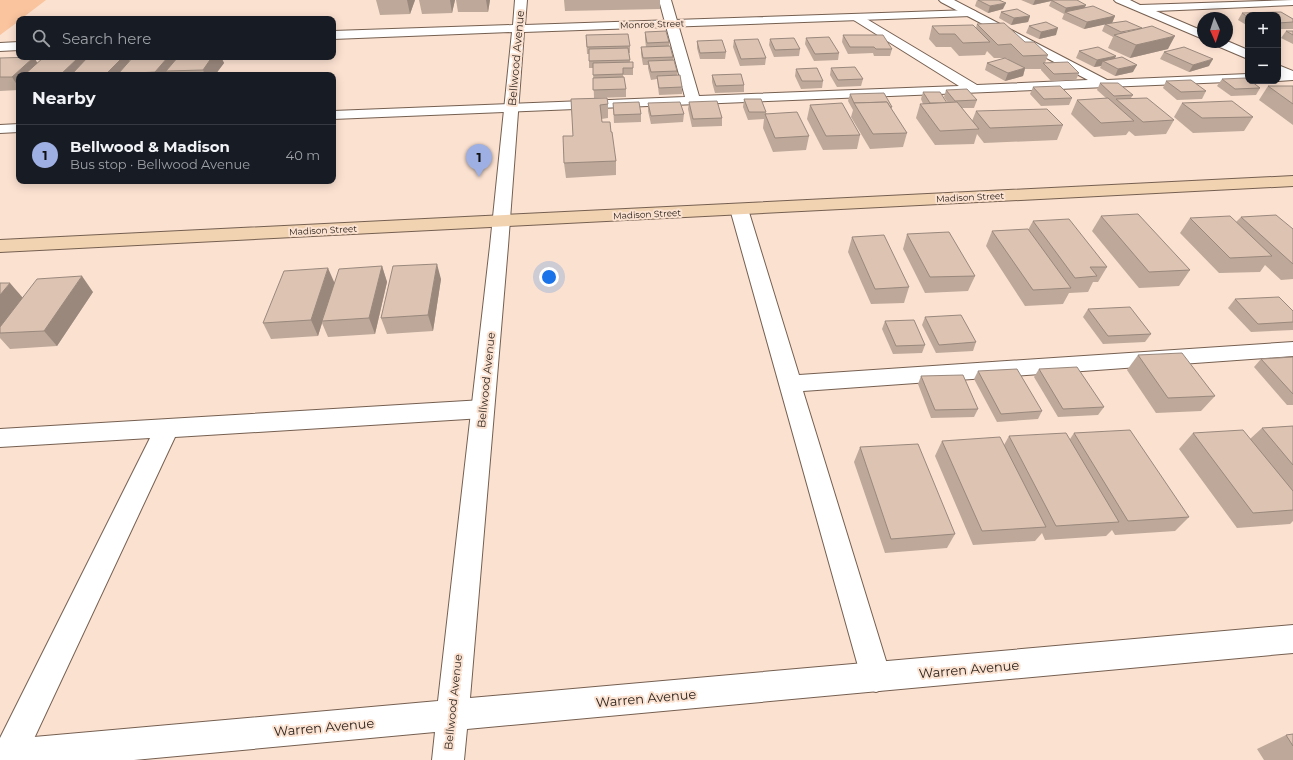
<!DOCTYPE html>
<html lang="en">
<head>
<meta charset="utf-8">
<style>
  body { margin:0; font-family:Montserrat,sans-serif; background:#20242c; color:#f1f3f6 }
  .controls { position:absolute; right:12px; top:12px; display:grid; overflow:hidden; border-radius:8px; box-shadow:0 2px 10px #0003 }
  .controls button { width:36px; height:36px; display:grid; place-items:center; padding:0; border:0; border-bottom:1px solid #363941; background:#171b24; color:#f1f3f6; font:20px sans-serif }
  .compass { position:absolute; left:1197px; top:12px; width:36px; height:36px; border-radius:50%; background:#171b24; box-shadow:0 2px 10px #0003; rotate:177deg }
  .you { position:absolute; left:549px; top:277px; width:14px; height:14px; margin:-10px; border:3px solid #fff; border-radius:50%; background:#1a73e8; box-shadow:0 0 0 6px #1a73e833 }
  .badge { display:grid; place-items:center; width:26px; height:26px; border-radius:50%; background:#9eafe3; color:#111; font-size:13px; font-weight:700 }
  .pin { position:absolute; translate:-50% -33px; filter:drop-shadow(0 1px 2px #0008) }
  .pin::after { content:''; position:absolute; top:21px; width:14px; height:12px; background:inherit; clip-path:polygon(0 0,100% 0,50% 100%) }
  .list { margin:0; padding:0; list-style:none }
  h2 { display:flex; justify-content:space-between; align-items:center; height:52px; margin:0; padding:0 16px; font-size:17px }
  h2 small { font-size:13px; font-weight:400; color:#9ea1a6 }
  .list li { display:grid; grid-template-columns:26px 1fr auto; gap:12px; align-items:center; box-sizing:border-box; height:60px; padding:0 16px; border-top:1px solid #363941 }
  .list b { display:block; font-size:15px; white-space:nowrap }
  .list p { margin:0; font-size:13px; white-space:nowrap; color:#9ea1a6 }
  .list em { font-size:13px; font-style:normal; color:#9ea1a6 }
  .icon { flex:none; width:22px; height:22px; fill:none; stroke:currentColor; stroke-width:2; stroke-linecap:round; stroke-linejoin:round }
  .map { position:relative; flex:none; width:1293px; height:760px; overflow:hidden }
  .search { position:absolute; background:#171b24; box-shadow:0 2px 10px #0003; left:16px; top:16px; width:320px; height:44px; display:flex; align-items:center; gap:10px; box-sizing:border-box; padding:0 14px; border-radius:8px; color:#9ea1a6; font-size:15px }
  .panel { position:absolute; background:#171b24; box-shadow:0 2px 10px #0003; left:16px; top:72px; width:320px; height:112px; border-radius:8px }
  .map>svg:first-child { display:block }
</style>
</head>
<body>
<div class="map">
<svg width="1293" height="760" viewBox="0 0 1293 760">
  <rect width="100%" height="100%" fill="#fbe1d0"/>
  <polygon fill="#f9c49e" points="0,0 46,0 21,19 19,19 19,21 0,35"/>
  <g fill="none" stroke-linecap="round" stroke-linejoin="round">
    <defs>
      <g id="lane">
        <polygon points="659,0 671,0 699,96 959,86 852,19 850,17 852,15 860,15 977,85 1088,80 941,2 939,0 954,0 1107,80 1248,74 1248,81 1252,81 333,119 333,111 685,97"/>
        <polygon points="1293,72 1293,80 1278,81 1278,73"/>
        <polygon points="19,124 19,132 0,133 0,125"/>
        <polygon points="739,204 745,205 748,209 799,375 1293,342 1293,356 803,391 891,677 887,688 876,692 865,688 861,677 730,209 733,205"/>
        <polygon points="483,400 491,403 494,409 491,415 483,418 175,437 24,760 0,760 0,738 150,438 0,447 0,429"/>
      </g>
      <g id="street">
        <polygon points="515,0 527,0 525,25 971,10 975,11 977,13 975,15 971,16 524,32 508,246 470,698 1293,625 1293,653 467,729 464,760 432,760 435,732 134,760 0,760 0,740 438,701 490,246 512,32 333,39 333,31 513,25"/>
        <polygon points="1114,0 1130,0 1140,5 1293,0 1293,5 1156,11 1203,31 1203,39 1116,2"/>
        <polygon points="1227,41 1248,50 1248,59 1215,45 1213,42"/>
        <polygon points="19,42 19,50 0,51 0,43"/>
        <polygon points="1278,65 1293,71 1293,80 1278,74"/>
      </g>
      <polygon id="secondary" points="1293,176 1293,186 0,252 0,240"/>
    </defs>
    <use href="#lane" stroke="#755f50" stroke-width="2"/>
    <use href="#street" stroke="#755f50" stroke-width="2"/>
    <use href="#secondary" stroke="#755f50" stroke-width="2"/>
    <use href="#lane" fill="#fff" fill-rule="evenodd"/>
    <use href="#street" fill="#fff" fill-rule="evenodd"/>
    <use href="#secondary" fill="#f1d3b2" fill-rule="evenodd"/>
  </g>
  <g fill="#bda899">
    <polygon points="376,0 415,0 410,14 380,15"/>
    <polygon points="419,0 455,0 452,13 422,14"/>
    <polygon points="456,0 490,0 488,12 458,12"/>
    <polygon points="564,0 660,0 660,9 565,11"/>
    <polygon points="977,0 1003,9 988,13 975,6"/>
    <polygon points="1021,0 1077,0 1085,8 1115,16 1112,23 1106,24 1168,49 1130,58 1108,48 1113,37 1102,31 1105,24 1084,29 1062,19 1064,14 1049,6 1051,1 1033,5"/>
    <polygon points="1001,12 1030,16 1028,22 1011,25 999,18"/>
    <polygon points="1281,12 1293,19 1293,29 1278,29 1278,15 1248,15 1248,26 1238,20 1242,13"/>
    <polygon points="977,24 1025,42 1048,55 1045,63 1079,73 1076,80 1051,81 1041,70 1041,69 1025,69 1023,76 1005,81 985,70 987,63 1008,59 1006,58 994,58 987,51 985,55 959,56 951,47 936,47 929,39 932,26 976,28"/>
    <polygon points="1029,26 1056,35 1039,39 1026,33"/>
    <polygon points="1286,31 1293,31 1293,44 1281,38"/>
    <polygon points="645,32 669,42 669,47 673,57 673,60 677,71 677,75 682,87 682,94 659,95 657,79 651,80 648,68 648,65 643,65 641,54 641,47 646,47 645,39"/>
    <polygon points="586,35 630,46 630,53 629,53 630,62 633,68 633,75 623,75 626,89 626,97 594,98 593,68 589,68 589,54 587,54"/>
    <polygon points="843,35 892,49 890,56 874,56 873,53 848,54 842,42"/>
    <polygon points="806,38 839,53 838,60 814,61 805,44"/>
    <polygon points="770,39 800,49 799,56 774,57 769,45"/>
    <polygon points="734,40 766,58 765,65 740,66 733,47"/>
    <polygon points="697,41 726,52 725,59 700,59 697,48"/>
    <polygon points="1079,51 1115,59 1133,72 1115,76 1100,68 1101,66 1094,67 1076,58"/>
    <polygon points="1164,52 1209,66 1189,72 1160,59"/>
    <polygon points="44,57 83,57 85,60 88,57 127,57 129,61 133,57 175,57 176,59 178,57 221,57 224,63 215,75 19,75 19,90 0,91 0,58 38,63"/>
    <polygon points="831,68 863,79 861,86 837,87 830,75"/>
    <polygon points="796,69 823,81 822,88 801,89 795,76"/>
    <polygon points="712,75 744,85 744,92 715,93 712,82"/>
    <polygon points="1222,79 1260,88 1256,95 1231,96 1217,86"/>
    <polygon points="1166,81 1206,91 1202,99 1177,100 1163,88"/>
    <polygon points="1100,83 1133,95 1131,98 1174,120 1166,134 1135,136 1129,131 1126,135 1094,137 1071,114 1077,100 1106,98 1097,90"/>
    <polygon points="1268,86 1293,86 1293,125 1259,100"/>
    <polygon points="1033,87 1072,98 1069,105 1041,106 1030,94"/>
    <polygon points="946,90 977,100 974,108 962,108 972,121 976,111 1063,125 1057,140 984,143 977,134 974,144 935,145 916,118 920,104 923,104 921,99 923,92 947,103 948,103 944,97"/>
    <polygon points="850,94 892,107 891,109 907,133 903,147 870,149 851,117 853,110 848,101"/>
    <polygon points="571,99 608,104 608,118 601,119 602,122 611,132 616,161 616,175 566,178 564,163 573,136"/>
    <polygon points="744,99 766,112 766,113 809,136 806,150 773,152 763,128 764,119 748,120 743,107"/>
    <polygon points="689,102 722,118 722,126 692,127 688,109"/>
    <polygon points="613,103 641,114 641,122 614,123"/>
    <polygon points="648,103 684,114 683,122 651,124 648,111"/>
    <polygon points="1182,103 1253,117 1244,131 1193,133 1174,117"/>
    <polygon points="810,105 860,135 857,149 823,150 807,119"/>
    <polygon points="1101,216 1190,270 1179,286 1139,288 1092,231"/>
    <polygon points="1241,217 1293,229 1293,279 1281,280 1265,265 1260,272 1219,273 1180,233 1190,218 1236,222"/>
    <polygon points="1033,221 1107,267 1098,282 1093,282 1088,292 1069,293 1063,304 1025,306 986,246 992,231 1028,230"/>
    <polygon points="907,234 975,276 968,291 925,293 903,249"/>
    <polygon points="852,237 909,287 904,303 871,304 848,252"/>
    <polygon points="382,266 387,282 375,334 328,337 322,323 318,336 271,339 263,323 334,283"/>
    <polygon points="441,279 433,331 387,334 381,318"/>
    <polygon points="0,283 22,298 93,292 57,346 10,349 0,338"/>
    <polygon points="1235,299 1293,311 1293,330 1251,332 1228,308"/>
    <polygon points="1088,309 1151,334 1145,342 1103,344 1083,317"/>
    <polygon points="925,317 976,342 973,351 936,353 922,325"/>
    <polygon points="885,321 925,345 922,353 893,354 882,329"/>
    <polygon points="1138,355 1215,396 1201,411 1156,413 1127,370"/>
    <polygon points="1293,357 1293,405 1287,405 1254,367 1261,359"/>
    <polygon points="1039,369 1104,407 1098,415 1058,417 1034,377"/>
    <polygon points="978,371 1042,411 1038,419 997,422 974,379"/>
    <polygon points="921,376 978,409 974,417 931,418 918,384"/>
    <polygon points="1293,426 1293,521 1290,524 1237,528 1179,449 1193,433 1250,439 1262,428"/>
    <polygon points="1074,433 1189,517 1175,531 1115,535 1112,530 1106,536 1045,540 1042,533 1035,541 973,545 935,456 942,441 1004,445 1009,436 1070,439"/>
    <polygon points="860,447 955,534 947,548 885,553 854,462"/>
    <polygon points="1293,734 1293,760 1264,760 1257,749 1286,735"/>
  </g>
  <g fill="#9a887d">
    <polygon points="407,0 415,0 410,14"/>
    <polygon points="450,0 455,0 452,13"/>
    <polygon points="486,0 490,0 488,12"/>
    <polygon points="1035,0 1051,0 1051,1 1033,5"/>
    <polygon points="1006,3 1003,9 988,13 990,6"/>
    <polygon points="1086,5 1083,11 1065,12 1064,14 1066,8"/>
    <polygon points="1030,16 1028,22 1011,25 1014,18"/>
    <polygon points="1115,16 1112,23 1084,29 1087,22"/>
    <polygon points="1058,28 1056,35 1039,39 1041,32"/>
    <polygon points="1175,36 1168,49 1130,58 1136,45"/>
    <polygon points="1116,56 1113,63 1103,61 1101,66 1094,67 1097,60"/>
    <polygon points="34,57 42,71 37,75 19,75 19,88 12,77"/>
    <polygon points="79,57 83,57 89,68 71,75 60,75"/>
    <polygon points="123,57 127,57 133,67 118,74 118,75 108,75 107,73"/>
    <polygon points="168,57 175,57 179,64 166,71 168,75 156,75 155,72"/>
    <polygon points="212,57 221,57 224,63 215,75 205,75 203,70"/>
    <polygon points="1213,59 1209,66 1189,72 1193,65"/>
    <polygon points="1137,65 1133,72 1115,76 1118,69"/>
    <polygon points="1025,68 1023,76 1005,81 1008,73"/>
    <polygon points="437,264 441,279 433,331 428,315"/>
    <polygon points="382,266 387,282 375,334 369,318"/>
    <polygon points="328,268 335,284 322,321 322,323 318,336 311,320"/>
    <polygon points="82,276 93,292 57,346 44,331"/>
    <polygon points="10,283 23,298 0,328 0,295"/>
  </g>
  <g fill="#dcc3b2" stroke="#9a887d">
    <polygon points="978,0 999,0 1006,3 990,6"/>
    <polygon points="1051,0 1077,0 1086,5 1066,8"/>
    <polygon points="1093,6 1115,16 1087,22 1065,12"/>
    <polygon points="1017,9 1030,16 1014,18 1001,12"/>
    <polygon points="1281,12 1293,19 1293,22 1278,23 1278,15 1248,15 1248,17 1242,13"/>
    <polygon points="1126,21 1142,28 1121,32 1105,24"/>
    <polygon points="1046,22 1058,28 1041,32 1029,26"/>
    <polygon points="1004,23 1025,42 1034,42 1048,55 1023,56 1011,44 998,45 977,24"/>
    <polygon points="973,25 990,42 963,43 955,34 939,34 932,26"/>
    <polygon points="1152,26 1175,36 1136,45 1114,35"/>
    <polygon points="666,31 669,42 647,43 645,32"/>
    <polygon points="1286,31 1293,31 1293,35"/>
    <polygon points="628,34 630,46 587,47 586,35"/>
    <polygon points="843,35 883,35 892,49 876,49 874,47 850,47"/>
    <polygon points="829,37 839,53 815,54 806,38"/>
    <polygon points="794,38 800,49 775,50 770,39"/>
    <polygon points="758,39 766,58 741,59 734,40"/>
    <polygon points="722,40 726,52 700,53 697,41"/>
    <polygon points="670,46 673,57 643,58 641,47"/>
    <polygon points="1098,47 1116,56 1097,60 1079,51"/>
    <polygon points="1184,47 1213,59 1193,65 1164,52"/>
    <polygon points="628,48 630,60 589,61 589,49"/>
    <polygon points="34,57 12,77 0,77 0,58"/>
    <polygon points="44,57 79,57 60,75 24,75"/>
    <polygon points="88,57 123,57 107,73 71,75"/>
    <polygon points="133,57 168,57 155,72 118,74"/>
    <polygon points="178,57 212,57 203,70 166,71"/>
    <polygon points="1122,57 1137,65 1118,69 1103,61"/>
    <polygon points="1005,58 1025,68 1008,73 987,63"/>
    <polygon points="674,60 677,71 651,72 648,61"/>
    <polygon points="633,62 633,68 623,68 623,74 593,75 593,63"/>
    <polygon points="1068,62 1079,73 1054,74 1043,63"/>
    <polygon points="855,67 863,79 838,80 831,68"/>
    <polygon points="817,68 823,81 802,81 796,69"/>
    <polygon points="741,74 744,85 716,86 712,75"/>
    <polygon points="680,75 682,87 659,88 657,76"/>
    <polygon points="624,77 626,89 593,90 593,78"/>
    <polygon points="1246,78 1248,79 1248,81 1251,81 1260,88 1235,89 1222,79"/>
    <polygon points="1191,80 1206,91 1181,92 1166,81"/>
    <polygon points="1100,83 1118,83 1133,95 1114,96"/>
    <polygon points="1060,86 1072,98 1044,99 1033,87"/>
    <polygon points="1268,86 1293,86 1293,104"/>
    <polygon points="967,89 977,100 955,101 946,90"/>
    <polygon points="923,92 940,92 947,103 930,103"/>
    <polygon points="884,93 892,107 890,107 887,102 854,103 850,94"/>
    <polygon points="607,98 608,104 600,105 602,122 610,122 611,132 612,132 616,161 564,163 563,136 573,136 571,99"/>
    <polygon points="1108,98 1134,121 1101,123 1077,100"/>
    <polygon points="1147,98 1174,120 1143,122 1116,99"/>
    <polygon points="744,99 761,99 766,112 749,112"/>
    <polygon points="717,101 722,118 693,119 689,102"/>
    <polygon points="1232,101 1253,117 1202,118 1182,103"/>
    <polygon points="639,102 641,114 614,115 613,103"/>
    <polygon points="680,102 684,114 651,116 648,103"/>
    <polygon points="887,102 907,133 873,134 854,103"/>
    <polygon points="957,102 979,129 940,131 920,104"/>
    <polygon points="842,103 860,135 826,136 810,105"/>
    <polygon points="1047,109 1063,125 990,128 976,111"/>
    <polygon points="797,112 809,136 775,138 765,114"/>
    <polygon points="1138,214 1190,270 1149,272 1101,216"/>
    <polygon points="1276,215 1293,229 1293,264 1241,217"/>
    <polygon points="1230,216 1272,256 1230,258 1190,218"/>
    <polygon points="1069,219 1107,267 1090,267 1097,276 1075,278 1033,221"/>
    <polygon points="1028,229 1071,288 1033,290 992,231"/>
    <polygon points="949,232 975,276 930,277 907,234"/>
    <polygon points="884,235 909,287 875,289 852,237"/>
    <polygon points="437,264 428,315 381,318 393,266"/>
    <polygon points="382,266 369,318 322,321 339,269"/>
    <polygon points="328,268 311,320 263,323 284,271"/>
    <polygon points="82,276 44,331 0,333 0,327 37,279"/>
    <polygon points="0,283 10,283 0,295"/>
    <polygon points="1279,297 1293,311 1293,322 1258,324 1235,299"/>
    <polygon points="1130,307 1151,334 1108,336 1088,309"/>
    <polygon points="961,315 976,342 939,345 925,317"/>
    <polygon points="914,320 925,345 896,346 885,321"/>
    <polygon points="1182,353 1215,396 1168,398 1138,355"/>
    <polygon points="1293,357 1293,394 1261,359"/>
    <polygon points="1077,367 1104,407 1063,409 1039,369"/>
    <polygon points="1017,369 1042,411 1001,414 978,371"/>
    <polygon points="963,375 978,409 935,410 921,376"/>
    <polygon points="1293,426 1293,465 1262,428"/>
    <polygon points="1130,430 1189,517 1128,521 1074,433"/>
    <polygon points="1243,430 1293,491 1293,510 1253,513 1193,433"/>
    <polygon points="1066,433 1119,522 1056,526 1009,436"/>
    <polygon points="1000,437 1046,527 982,531 942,441"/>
    <polygon points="918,444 955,534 891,539 860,447"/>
    <polygon points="1293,734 1293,746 1286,735"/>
  </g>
  <g text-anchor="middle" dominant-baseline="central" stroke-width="4" stroke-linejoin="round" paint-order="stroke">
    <g font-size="9" fill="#2d241e" stroke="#fbe1d0">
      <text transform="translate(652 24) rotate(-2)">Monroe Street</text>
      <text transform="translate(970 197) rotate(-3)">Madison Street</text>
      <text transform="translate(647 214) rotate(-3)">Madison Street</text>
      <text transform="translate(323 230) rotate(-3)">Madison Street</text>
    </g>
    <g font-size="11" fill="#2d241e" stroke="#fbe1d0">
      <text transform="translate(516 58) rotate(-85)">Bellwood Avenue</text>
      <text transform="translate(486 380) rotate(-84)">Bellwood Avenue</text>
      <text transform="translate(453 702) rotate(-84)">Bellwood Avenue</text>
    </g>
    <g font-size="13" fill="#2d241e" stroke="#fbe1d0">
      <text transform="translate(969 669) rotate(-5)">Warren Avenue</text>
      <text transform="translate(646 698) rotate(-5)">Warren Avenue</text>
      <text transform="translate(324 727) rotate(-5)">Warren Avenue</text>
    </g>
  </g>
</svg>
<div class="controls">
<button>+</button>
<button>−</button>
</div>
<svg class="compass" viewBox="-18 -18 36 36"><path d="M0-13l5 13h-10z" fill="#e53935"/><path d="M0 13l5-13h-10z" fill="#9ea1a6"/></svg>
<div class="you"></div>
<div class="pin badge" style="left:479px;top:177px">1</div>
<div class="search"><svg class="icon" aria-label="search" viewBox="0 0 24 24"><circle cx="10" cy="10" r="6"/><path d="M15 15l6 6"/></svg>Search here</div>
<section class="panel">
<h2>Nearby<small></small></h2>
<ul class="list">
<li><span class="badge">1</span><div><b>Bellwood &amp; Madison</b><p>Bus stop · Bellwood Avenue</p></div><em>40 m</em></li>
</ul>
</section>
</div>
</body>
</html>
